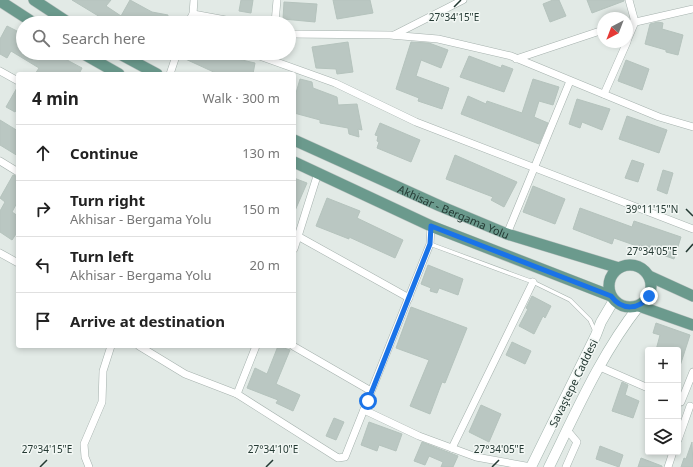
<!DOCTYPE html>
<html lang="en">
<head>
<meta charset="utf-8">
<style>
  body { margin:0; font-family:"Noto Sans",sans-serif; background:#f2f2f2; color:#222 }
  .controls { position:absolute; right:12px; bottom:12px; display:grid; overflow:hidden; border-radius:4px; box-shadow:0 2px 6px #0003 }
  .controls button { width:36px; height:36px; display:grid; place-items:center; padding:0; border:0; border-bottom:1px solid #e0e0e0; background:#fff; color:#222; font:20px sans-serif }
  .compass { position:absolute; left:597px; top:12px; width:36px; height:36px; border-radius:50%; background:#fff; box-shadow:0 2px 6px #0003; rotate:222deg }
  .stop { position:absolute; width:12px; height:12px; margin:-9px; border:3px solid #1a73e8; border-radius:50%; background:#fff }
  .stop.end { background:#1a73e8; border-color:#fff; box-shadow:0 1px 4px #0008 }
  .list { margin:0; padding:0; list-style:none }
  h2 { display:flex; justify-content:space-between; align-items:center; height:52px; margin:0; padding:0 16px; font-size:17px }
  h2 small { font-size:13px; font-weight:400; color:#767676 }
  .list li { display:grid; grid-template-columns:26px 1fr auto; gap:12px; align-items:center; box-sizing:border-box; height:56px; padding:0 16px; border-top:1px solid #e0e0e0 }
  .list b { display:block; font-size:15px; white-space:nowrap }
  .list p { margin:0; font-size:13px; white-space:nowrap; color:#767676 }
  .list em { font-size:13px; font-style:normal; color:#767676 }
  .icon { flex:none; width:22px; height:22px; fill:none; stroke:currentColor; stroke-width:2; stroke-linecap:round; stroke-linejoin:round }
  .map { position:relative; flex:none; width:693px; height:467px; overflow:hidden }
  .search { position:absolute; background:#fff; box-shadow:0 2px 6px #0003; left:16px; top:16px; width:280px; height:44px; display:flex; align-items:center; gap:10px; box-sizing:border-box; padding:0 14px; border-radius:22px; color:#767676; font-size:15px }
  .panel { position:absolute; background:#fff; box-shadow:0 2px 6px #0003; left:16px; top:72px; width:280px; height:276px; border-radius:4px }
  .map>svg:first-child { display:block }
</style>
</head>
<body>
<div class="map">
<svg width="693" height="467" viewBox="0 0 693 467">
  <rect width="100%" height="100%" fill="#e2eae6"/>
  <g fill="#bac7c2" stroke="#b5c3bd">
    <polygon points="72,0 111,0 106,6 121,16 130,0 152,12 168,15 167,23 110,23"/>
    <polygon points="241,0 253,0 251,13 239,11"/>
    <polygon points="333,0 370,0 373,13 337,19"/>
    <polygon points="553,0 559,0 566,16 550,22 543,4"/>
    <polygon points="587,0 624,0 624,1 592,13"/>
    <polygon points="284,2 317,4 315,22 283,19"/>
    <polygon points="658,22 663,23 662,29 683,35 678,55 666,52 666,50 645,44 650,24"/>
    <polygon points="7,26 21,33 19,36 23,38 23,53 54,53 82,68 79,74 35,74 39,68 11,51 7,58 0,54 0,39"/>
    <polygon points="348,42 353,72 337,74 336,69 316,68 312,47"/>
    <polygon points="411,42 429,43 448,50 441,68 421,60 416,76 449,88 442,109 418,101 419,98 396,89"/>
    <polygon points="182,53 223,53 230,55 229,57 255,63 253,74 218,74 181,57"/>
    <polygon points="469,56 501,68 502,65 513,69 504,92 460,77"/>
    <polygon points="626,60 649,69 642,90 618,81"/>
    <polygon points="300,79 312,82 313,88 337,97 338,105 357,104 362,130 358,129 359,137 349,134 348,128 320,123 320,120 294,113 294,100"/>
    <polygon points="533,79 559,87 553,105 539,101 534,117 548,123 539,144 461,114 468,96 486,104 487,101 522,113"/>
    <polygon points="18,86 18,107 15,112 6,107"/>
    <polygon points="577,99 610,109 602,130 582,122 580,128 569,124"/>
    <polygon points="627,116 667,130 659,153 619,139"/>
    <polygon points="0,120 18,131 18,156 0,145"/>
    <polygon points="380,123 420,140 411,162 377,148 379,142 377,141 378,136 375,135"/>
    <polygon points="455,155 517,182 504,207 491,200 493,197 446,179"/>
    <polygon points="632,160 644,164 638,182 625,178"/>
    <polygon points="663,170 673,173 667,194 657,190"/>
    <polygon points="13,175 18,177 18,201 12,212 18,216 18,231 12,240 0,232 0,211 5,202 0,198"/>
    <polygon points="294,178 307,183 294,213"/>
    <polygon points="533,186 565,199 555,224 523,212"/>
    <polygon points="327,198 360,211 357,218 403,240 395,258 349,237 349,239 316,226"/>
    <polygon points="580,208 632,227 634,221 681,237 674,259 614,238 612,244 573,229"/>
    <polygon points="428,265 463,279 458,295 439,288 437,293 430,291 431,288 421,284"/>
    <polygon points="532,296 551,306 545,318 543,316 534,334 519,326 528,309 526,308"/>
    <polygon points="411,307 467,328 445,383 442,382 430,414 410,406 429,360 396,348"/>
    <polygon points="656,323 690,335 680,366 678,365 678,350 656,350 660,335 653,333"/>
    <polygon points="512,342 531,351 525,364 506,355"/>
    <polygon points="278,346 290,350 276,384 300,395 293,411 276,403 278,400 247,388 255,368 267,374"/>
    <polygon points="622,382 628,385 625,395 639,401 633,418 612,411"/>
    <polygon points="481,405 501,414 489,442 469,432"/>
    <polygon points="334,418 344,422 336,440 326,436"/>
    <polygon points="369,422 402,434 396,451 379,445 377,451 361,445"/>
    <polygon points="422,442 458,456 453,467 441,467 443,462 429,456 425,465 414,461"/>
    <polygon points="692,442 693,467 681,467 684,458 686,459"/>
    <polygon points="600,446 623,455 619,467 596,459"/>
    <polygon points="641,458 662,466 662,467 638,467"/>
  </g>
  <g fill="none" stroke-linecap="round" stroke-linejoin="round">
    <defs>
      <polyline id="lane" points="430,244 533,282 570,300 590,320 595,331"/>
      <g id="street">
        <polyline points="193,14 242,23"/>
        <polyline points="188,23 193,14 194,0"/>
        <polyline points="275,23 277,0"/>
        <polyline points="627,24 693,9"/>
        <polyline points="289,34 390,35 438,39 511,56 659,117 693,127"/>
        <polyline points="394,35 463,0"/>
        <polyline points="627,41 635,22 629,0"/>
        <polyline points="251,53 335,83 416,122 693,229"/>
        <polyline points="516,59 603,30"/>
        <polyline points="0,71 18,81"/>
        <polyline points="170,74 177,53"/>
        <polyline points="604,94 627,42"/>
        <polyline points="0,161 18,172"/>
        <polyline points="294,234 409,298"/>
        <polyline points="507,234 570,81"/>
        <polyline points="294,249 318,173"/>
        <polyline points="0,253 18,263"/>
        <polyline points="139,346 185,374 237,394 338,458 345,457 430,244 431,226"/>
        <polyline points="293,346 371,391"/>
        <polyline points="600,367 648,388"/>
        <polyline points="237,394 256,346"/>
        <polyline points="681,402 693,372"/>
        <polyline points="364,410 419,436 476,457 531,467"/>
        <polyline points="678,440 690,406"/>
        <polyline points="452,448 533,282"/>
        <polyline points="89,467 85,457 84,444 102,402 103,371 111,346"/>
        <polyline points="566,467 577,442 567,430"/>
        <polyline points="668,467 673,452"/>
      </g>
      <g id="secondary">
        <polyline points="531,467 596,335 601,322 614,300"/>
        <path d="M549,467C576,412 601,354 639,306"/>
      </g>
      <g id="primary">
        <polyline points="34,0 69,23"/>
        <polyline points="0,1 34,23"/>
        <polyline points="82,53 119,74"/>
        <polyline points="118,53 157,74"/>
        <path id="s1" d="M294,140L440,206L507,234L619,268"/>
        <polyline points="294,162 431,226 611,296"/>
        <circle cx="630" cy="286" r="21"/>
        <polyline points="649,276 693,296"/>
        <polyline points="639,306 693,325"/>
      </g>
    </defs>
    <use href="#lane" stroke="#a5b1ad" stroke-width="4.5"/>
    <use href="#street" stroke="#a5b1ad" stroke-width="8"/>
    <use href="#secondary" stroke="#a2b4ad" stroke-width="11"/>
    <use href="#primary" stroke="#bdc4c2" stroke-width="12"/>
    <use href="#lane" stroke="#fff" stroke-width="3.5"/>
    <use href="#street" stroke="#fff" stroke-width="7"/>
    <use href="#secondary" stroke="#fff" stroke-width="10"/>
    <use href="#primary" stroke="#6b9a8d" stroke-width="11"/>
  </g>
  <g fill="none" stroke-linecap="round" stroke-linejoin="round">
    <path stroke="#1a73e8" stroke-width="5" d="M368,401L430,244L431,226L611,296C622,311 639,310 649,296"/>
  </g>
  <path fill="none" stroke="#243933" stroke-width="1.5" d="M454,7L461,0M686,209L693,216M686,252L693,244M40,467L47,460M266,467L273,460M492,467L499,460"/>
  <g text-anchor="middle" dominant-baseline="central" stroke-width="3" stroke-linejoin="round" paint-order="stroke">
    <g font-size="11" fill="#243933" stroke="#f2f7f4">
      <text stroke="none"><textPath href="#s1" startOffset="175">Akhisar - Bergama Yolu</textPath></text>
      <text transform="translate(573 383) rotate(-64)">Savaştepe Caddesi</text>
    </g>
  </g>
  <g font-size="10" text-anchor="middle" fill="#243933" stroke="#f2f7f4" stroke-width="3" stroke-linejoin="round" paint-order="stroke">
    <text x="454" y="21">27°34'15"E</text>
    <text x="652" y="213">39°11'15"N</text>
    <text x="652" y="255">27°34'05"E</text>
    <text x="47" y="453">27°34'15"E</text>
    <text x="273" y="453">27°34'10"E</text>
    <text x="499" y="453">27°34'05"E</text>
  </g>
</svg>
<div class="controls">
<button>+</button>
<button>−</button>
<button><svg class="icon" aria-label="layers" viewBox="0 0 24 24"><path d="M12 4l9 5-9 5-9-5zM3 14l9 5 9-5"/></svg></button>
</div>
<svg class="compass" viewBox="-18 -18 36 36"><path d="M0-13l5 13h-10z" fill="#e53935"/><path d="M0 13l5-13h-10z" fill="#767676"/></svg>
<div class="stop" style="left:368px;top:401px"></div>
<div class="stop end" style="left:649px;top:296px"></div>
<div class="search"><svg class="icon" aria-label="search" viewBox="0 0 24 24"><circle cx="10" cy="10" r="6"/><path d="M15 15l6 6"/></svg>Search here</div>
<section class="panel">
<h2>4 min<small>Walk · 300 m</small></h2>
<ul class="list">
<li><svg class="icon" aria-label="ahead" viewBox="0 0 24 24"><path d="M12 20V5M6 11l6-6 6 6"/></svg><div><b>Continue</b></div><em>130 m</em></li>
<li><svg class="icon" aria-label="right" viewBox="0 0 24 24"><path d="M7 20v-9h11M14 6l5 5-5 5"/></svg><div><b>Turn right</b><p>Akhisar - Bergama Yolu</p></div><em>150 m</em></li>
<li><svg class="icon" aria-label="left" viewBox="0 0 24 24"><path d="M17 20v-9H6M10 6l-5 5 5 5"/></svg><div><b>Turn left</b><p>Akhisar - Bergama Yolu</p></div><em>20 m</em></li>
<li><svg class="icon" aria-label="arrive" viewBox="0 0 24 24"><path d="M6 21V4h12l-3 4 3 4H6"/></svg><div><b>Arrive at destination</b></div></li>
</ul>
</section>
</div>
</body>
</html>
